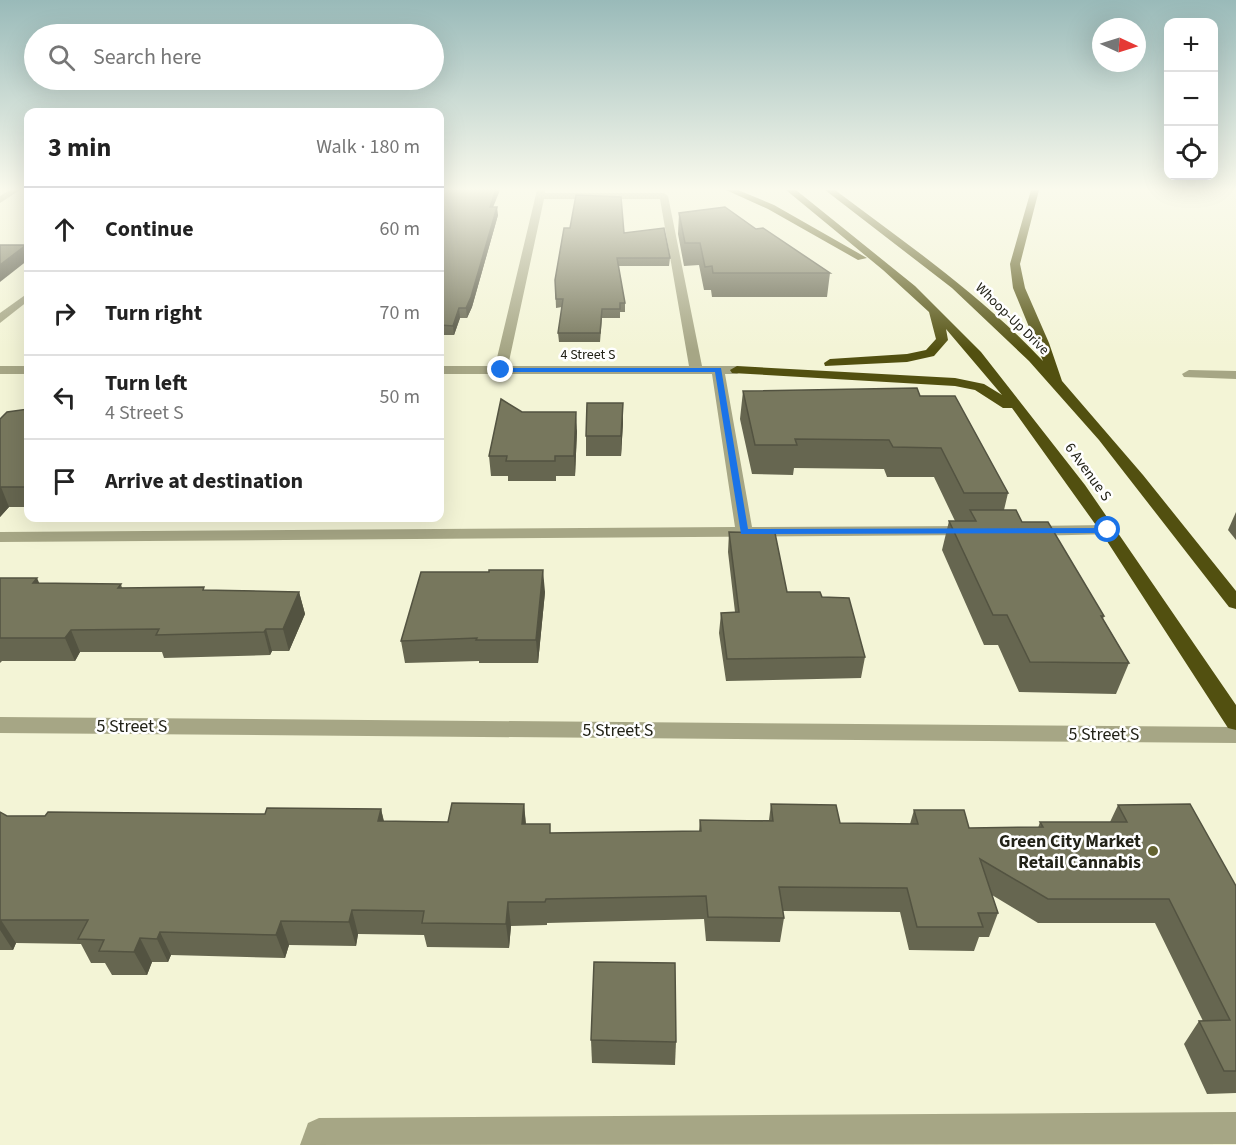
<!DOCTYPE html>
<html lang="en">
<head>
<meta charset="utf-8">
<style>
  body { margin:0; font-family:"Source Sans 3",sans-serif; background:#f2f2f2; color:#222 }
  .controls { position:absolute; right:18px; top:18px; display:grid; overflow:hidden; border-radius:12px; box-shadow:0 6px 24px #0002 }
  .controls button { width:54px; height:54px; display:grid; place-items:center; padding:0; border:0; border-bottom:2px solid #e0e0e0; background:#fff; color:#222; font:30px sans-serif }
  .compass { position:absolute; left:1092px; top:18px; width:54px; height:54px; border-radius:50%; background:#fff; box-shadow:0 6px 24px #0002; rotate:94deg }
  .stop { position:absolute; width:18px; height:18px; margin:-14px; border:4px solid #1a73e8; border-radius:50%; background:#fff }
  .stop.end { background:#1a73e8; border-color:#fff; box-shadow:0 2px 6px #0008 }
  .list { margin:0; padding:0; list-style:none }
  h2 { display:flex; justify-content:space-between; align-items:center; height:78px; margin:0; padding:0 24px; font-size:26px }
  h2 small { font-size:20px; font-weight:400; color:#767676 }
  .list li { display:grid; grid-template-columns:39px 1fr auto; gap:18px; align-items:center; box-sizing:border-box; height:84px; padding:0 24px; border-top:2px solid #e0e0e0 }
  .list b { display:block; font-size:22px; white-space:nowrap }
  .list p { margin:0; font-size:20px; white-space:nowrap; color:#767676 }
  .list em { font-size:20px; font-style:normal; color:#767676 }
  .icon { flex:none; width:33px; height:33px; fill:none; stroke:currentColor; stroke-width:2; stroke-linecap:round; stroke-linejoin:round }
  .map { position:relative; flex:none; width:1236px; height:1145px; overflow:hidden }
  .search { position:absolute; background:#fff; box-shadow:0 6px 24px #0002; left:24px; top:24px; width:420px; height:66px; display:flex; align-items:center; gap:15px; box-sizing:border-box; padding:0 21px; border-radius:33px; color:#767676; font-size:22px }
  .panel { position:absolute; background:#fff; box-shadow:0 6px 24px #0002; left:24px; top:108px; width:420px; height:414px; border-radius:12px }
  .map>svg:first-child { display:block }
</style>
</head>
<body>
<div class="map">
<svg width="1236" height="1145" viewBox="0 0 1236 1145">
  <rect width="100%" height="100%" fill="#f3f4d6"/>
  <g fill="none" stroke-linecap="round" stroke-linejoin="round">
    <g fill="#a6a685" fill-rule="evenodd">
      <polygon points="10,190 20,190 0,203 0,196"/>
      <path d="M537,190H545V193H664L668,196L702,366H737L744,370L737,374H725L752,527L971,526L977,527L980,531L977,535L0,542V532L735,527L712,374H440V366H495ZM544,199H660L689,366H508Z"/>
      <polygon points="28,293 28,301 0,323 0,313"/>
      <rect x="0" y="366" width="28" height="8"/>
      <polygon points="1189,370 1236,371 1236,379 1184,377 1182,374"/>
      <polygon points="1108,525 1114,526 1116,530 1114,534 1029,536 1023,535 1020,531 1023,527 1029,526"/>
      <polygon points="0,717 1236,727 1236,743 0,733"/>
      <polygon points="1236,1112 1236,1144 300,1145 308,1123 319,1118"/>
    </g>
    <g fill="#525010" fill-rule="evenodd">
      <polygon points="726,190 738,190 774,205 867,258 858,260 768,209"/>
      <polygon points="786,190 796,190 915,286 981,352 1085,485 1236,705 1236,730 1228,728 1103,535 1012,408 1003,408 975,390 955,386 732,373 730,370 737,366 955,378 984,384 1002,395 946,329 948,340 934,356 907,362 825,366 824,363 830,359 907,354 926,350 936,339 929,312 883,270"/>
      <path d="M825,190H835C907,244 981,295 1043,361L1013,288L1010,264L1031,190H1039L1020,264L1025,288L1049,343L1062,381L1143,475L1236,591V609L1229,607L1099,440L1029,361L952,288Z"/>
    </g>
  </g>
  <g fill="#666650">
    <polygon points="440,190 493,207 498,215 472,307 467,318 460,318 454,335 440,335"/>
    <polygon points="679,213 756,229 830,273 827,297 712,297 711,290 704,290 699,265 684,266 678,234"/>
    <polygon points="570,228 624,233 670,258 669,266 618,266 625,303 625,312 620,312 620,318 602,318 600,342 559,342 558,333 562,307 556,308 555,280"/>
    <polygon points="743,391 920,396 1008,493 1004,510 1022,522 1104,616 1103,619 1129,663 1116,694 1019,692 998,645 984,645 942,550 949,521 955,521 934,477 887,477 884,469 794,468 793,475 752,474 740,419"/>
    <polygon points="28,409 28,507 9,507 0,517 0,419"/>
    <polygon points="623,422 621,456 586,456 586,436"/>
    <polygon points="577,431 575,476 556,476 556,481 508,481 508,476 491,476 489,456"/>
    <polygon points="1236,512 1236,540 1228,530"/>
    <polygon points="729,532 787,592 822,597 865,657 861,678 726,681 719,633 721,613 735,612 728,552"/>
    <polygon points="0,578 39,583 121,584 122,588 299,592 305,614 289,651 272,651 270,655 164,658 162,652 80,652 75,661 2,661 0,663"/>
    <polygon points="545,592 538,663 479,663 479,661 405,663 401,641"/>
    <polygon points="524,804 526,824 551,833 699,831 700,820 769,820 771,804 840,823 910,824 914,810 969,828 1038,828 1040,822 1110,822 1118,805 1236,886 1236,1093 1207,1094 1184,1044 1199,1021 1203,1021 1155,923 1038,923 992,895 998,913 989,937 979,937 974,951 909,950 900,912 783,911 784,918 780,942 706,941 704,919 547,923 547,925 511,926 509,948 427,947 424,935 358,934 356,946 289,945 285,958 171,955 168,962 152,962 147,975 112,975 105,963 91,963 81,944 16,943 13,950 0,950 0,812 7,816 265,814 381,809 384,821 448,822"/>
    <polygon points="591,1040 676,1042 675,1065 592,1063"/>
  </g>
  <g fill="#535341">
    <polygon points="496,190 500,190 490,215 490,207"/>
    <polygon points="497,207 498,215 472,307 467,318 466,308"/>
    <polygon points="26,245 28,252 28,260 0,282 0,265"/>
    <polygon points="459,308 460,318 454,335 453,326"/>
    <polygon points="623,403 623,422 621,456 621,436"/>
    <polygon points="576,412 577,431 575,476 574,456"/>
    <polygon points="1,487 9,507 0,517 0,488"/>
    <polygon points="543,570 545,592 538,663 536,640"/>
    <polygon points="37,578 47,600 33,583"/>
    <polygon points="299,592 305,614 289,651 283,629"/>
    <polygon points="266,629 272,651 270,655 264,632"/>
    <polygon points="71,630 80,652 75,661 65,638"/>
    <polygon points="524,804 526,828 522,824"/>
    <polygon points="381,809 386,833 378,821"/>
    <polygon points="508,902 511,926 509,948 506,924"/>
    <polygon points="352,910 358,934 356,946 349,922"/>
    <polygon points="1,920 16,943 13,950 0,930 0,922"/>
    <polygon points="281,921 289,945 285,958 276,935"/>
    <polygon points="160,932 171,955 168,962 157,939"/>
    <polygon points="140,938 152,962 147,975 134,952"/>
  </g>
  <g fill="#77775d" stroke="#535341" stroke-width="1.5">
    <polygon points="440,190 496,190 490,207 497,207 471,297 466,308 459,308 453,326 440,325"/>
    <polygon points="576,195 621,197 624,233 664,228 670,258 617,258 625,303 620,303 620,309 602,309 600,333 558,333 563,299 556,299 555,280 564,228 570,228"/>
    <polygon points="725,207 756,229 763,228 830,273 713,273 712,266 705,267 700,243 685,243 679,213"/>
    <polygon points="0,245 26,245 0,265"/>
    <polygon points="917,388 920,396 955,396 1008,493 964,493 941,448 893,447 889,440 795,439 797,445 755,445 743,391"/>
    <polygon points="501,399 522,412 576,412 574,456 555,456 555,461 506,461 507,456 489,456"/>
    <polygon points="587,403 623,403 621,436 586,436"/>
    <polygon points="28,409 28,487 1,487 0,488 0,419 7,412"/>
    <polygon points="970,510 1016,510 1022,522 1048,522 1104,616 1101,616 1129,663 1030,662 1007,615 993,615 949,521 976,521"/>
    <polygon points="729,532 775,533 787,592 820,592 822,597 849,598 865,657 727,659 721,613 739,612"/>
    <polygon points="489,570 543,570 536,640 476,640 477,638 401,641 421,572 489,572"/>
    <polygon points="0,578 37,578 33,583 121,584 118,588 204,587 203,590 299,592 283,629 266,629 264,632 156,635 159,629 71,630 65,638 0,638"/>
    <polygon points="452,803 524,804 522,824 550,824 550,833 701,831 700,820 773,821 771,804 836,805 840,823 918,824 914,810 964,810 969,828 1043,827 1040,822 1127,822 1118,805 1190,804 1236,886 1236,1071 1224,1071 1199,1021 1230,1020 1169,899 1048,899 980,859 998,913 978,913 983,927 917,927 907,888 779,887 784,918 708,917 706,896 546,899 545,902 508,902 506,924 422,923 424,911 352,910 349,922 281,921 276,935 160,932 157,939 140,938 134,952 99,951 104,940 78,939 88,920 1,920 0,922 0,812 7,816 45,816 48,812 265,814 267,808 381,809 378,821 448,822"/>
    <polygon points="594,962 675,963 676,1042 591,1040"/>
  </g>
  <linearGradient id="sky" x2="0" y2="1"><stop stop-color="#99bab9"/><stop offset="0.54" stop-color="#fafaed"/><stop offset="1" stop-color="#fafaed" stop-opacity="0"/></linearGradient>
  <rect width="1236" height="350" fill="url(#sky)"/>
  <polygon fill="#1a73e8" points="501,368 721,368 748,529 1108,528 1113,530 1108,533 741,534 715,372 498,372"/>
  <circle fill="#646330" stroke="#fff" stroke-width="2" cx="1153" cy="851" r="6"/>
  <g text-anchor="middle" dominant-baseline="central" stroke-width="5" stroke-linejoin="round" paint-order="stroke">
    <g font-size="14" fill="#222217" stroke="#fff">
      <text transform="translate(1012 319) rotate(44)">Whoop-Up Drive</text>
      <text x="588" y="355">4 Street S</text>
    </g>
    <g font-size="15" fill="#222217" stroke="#fff">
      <text transform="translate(1088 472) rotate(54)">6 Avenue S</text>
    </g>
    <g font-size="18" fill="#222217" stroke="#fff">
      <text x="132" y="726">5 Street S</text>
      <text x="618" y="730">5 Street S</text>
      <text x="1104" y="734">5 Street S</text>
    </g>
    <g font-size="18" font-weight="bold" fill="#222217" stroke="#fff" text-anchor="end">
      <text x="1141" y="841">Green City Market<tspan x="1141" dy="21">Retail Cannabis</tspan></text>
    </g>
  </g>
</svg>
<div class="controls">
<button>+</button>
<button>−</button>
<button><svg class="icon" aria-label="locate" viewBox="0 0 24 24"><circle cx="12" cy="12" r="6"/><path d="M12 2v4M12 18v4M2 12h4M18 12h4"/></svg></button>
</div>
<svg class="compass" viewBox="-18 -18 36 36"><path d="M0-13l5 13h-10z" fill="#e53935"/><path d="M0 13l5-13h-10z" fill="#767676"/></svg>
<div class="stop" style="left:1108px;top:530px"></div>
<div class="stop end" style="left:501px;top:370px"></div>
<div class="search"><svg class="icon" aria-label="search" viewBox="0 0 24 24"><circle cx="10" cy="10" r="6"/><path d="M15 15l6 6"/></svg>Search here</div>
<section class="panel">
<h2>3 min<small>Walk · 180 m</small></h2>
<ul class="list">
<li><svg class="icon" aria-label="ahead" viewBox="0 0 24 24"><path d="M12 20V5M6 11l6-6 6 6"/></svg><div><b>Continue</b></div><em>60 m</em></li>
<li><svg class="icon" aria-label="right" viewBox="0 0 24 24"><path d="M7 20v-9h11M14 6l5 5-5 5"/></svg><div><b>Turn right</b></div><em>70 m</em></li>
<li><svg class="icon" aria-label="left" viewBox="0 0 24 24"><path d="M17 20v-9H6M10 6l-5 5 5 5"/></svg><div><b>Turn left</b><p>4 Street S</p></div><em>50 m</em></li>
<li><svg class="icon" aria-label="arrive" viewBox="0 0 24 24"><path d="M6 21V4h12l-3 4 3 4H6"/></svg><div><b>Arrive at destination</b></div></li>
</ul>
</section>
</div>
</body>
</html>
